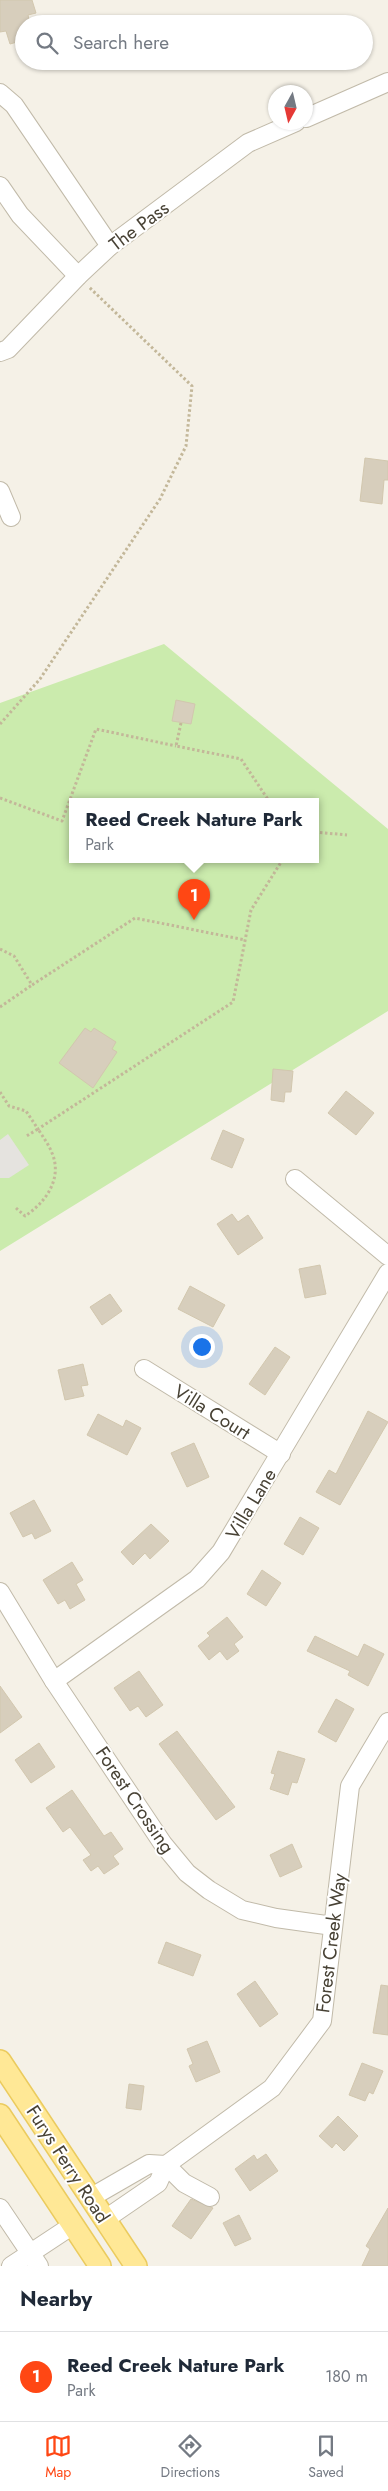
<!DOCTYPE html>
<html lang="en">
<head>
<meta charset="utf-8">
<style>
  body { margin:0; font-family:Jost,sans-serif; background:#f2f2f3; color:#1f2937 }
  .compass { position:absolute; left:268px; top:85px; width:45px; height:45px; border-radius:50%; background:#fff; box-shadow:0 1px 4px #0004; rotate:188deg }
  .you { position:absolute; left:201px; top:1346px; width:18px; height:18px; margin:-12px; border:4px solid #fff; border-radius:50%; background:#1a73e8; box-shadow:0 0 0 8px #1a73e833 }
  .badge { display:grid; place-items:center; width:32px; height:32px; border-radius:50%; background:#ff4714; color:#fff; font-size:16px; font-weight:700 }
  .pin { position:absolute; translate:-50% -41px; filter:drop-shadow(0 1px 2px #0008) }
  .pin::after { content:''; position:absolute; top:26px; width:18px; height:15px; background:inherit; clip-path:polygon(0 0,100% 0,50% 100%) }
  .popup { position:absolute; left:69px; top:798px; width:250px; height:65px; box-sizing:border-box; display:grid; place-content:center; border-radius:0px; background:#fff; filter:drop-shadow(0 1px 4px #0005); font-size:16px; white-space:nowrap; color:#747a83 }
  .popup b { font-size:19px; color:#1f2937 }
  .popup::after { content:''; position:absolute; left:50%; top:100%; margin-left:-10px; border:10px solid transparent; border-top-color:#fff }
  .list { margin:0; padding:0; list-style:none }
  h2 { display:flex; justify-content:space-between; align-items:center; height:65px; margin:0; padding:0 20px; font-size:21px }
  h2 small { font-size:16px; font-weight:400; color:#747a83 }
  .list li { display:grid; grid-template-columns:32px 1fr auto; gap:15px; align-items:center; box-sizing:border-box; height:90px; padding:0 20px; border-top:1px solid #e0e1e3 }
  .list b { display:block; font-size:19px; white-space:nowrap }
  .list p { margin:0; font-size:16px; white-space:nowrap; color:#747a83 }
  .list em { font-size:16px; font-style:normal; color:#747a83 }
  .icon { flex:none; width:28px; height:28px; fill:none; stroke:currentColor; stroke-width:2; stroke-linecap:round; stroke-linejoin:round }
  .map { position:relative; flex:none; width:388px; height:2266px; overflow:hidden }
  .search { position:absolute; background:#fff; box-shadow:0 1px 4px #0004; left:15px; right:15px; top:15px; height:55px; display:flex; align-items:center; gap:12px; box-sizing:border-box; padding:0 18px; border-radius:28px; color:#747a83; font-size:19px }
  .sheet { height:155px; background:#fff }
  nav { display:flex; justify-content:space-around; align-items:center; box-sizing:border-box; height:70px; border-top:1px solid #e0e1e3; background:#fff; font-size:14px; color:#747a83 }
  nav a { display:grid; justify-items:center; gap:2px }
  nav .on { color:#ff4714 }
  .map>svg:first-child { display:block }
</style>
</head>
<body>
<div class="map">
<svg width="388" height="2266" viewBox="0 0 388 2266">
  <rect width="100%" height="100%" fill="#f5f1e7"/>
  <path fill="#cbebad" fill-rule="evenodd" d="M164,644L388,829V1011L0,1251V703ZM73,801H315V859H73Z"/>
  <polygon fill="#e5e3df" points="8,1134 29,1165 9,1178 0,1178 0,1140"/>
  <g fill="#d7cebc" stroke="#d2c7ae">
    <polygon points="0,0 32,0 36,13 28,15 30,24 24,24 24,40 10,44 6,31 0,32"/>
    <polygon points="365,458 388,461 388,480 384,480 382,504 360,501"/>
    <polygon points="176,700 195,704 191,724 172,721"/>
    <polygon points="85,1028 91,1032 94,1028 116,1042 112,1049 117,1052 93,1088 59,1063"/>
    <polygon points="273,1069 293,1071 291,1092 285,1092 284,1102 271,1100"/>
    <polygon points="346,1091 374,1113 356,1135 328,1113"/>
    <polygon points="223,1130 244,1139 232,1168 211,1159"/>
    <polygon points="232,1214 238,1222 248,1215 263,1238 238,1255 217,1224"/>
    <polygon points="320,1265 326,1294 305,1298 299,1269"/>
    <polygon points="190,1286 225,1305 213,1327 178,1309"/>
    <polygon points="110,1294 122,1311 102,1325 90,1307"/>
    <polygon points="275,1347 290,1357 265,1395 249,1384"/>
    <polygon points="83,1364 88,1385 81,1386 84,1396 65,1400 58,1370"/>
    <polygon points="368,1411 388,1422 340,1505 316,1492 329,1470 336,1474"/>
    <polygon points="98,1414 123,1427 126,1420 141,1428 127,1455 87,1435"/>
    <polygon points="194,1443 209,1477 187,1487 171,1453"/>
    <polygon points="34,1500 51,1531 35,1539 32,1533 23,1537 10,1513"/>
    <polygon points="300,1517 319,1528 303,1555 284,1544"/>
    <polygon points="151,1524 169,1541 150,1559 145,1553 133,1565 121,1552"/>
    <polygon points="72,1562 83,1580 76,1584 85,1600 70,1609 65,1600 58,1604 43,1580"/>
    <polygon points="262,1570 281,1583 266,1606 247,1594"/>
    <polygon points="227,1617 243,1637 234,1644 239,1651 227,1660 220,1651 209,1660 198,1646 210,1636 207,1633"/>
    <polygon points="315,1636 358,1657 364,1644 384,1654 368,1686 348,1675 350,1671 307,1651"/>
    <polygon points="139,1671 163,1705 146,1717 138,1706 130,1711 114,1688"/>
    <polygon points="0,1686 22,1717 0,1733"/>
    <polygon points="336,1699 354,1709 336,1742 318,1732"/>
    <polygon points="177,1731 235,1807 216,1820 159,1744"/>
    <polygon points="39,1743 55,1767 31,1783 15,1760"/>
    <polygon points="278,1751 305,1759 297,1783 292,1782 288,1795 270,1789 275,1774 271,1773"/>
    <polygon points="72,1790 104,1836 111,1832 123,1849 113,1856 119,1864 104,1874 98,1866 91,1871 83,1860 91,1855 70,1827 63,1832 46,1808"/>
    <polygon points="292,1844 302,1867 280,1877 270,1855"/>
    <polygon points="166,1942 201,1955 193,1976 158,1963"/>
    <polygon points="255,1981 278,2014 260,2027 237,1994"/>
    <polygon points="381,1985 388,1986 388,2035 373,2033"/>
    <polygon points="207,2041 220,2072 196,2082 189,2066 193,2064 187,2049"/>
    <polygon points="362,2063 383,2071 373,2094 369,2092 365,2101 349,2095"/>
    <polygon points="129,2084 144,2086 141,2110 126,2108"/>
    <polygon points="338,2116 358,2136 344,2151 336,2143 332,2148 319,2136"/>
    <polygon points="266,2154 278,2171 250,2191 235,2169 254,2155 257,2160"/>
    <polygon points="191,2199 213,2208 191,2239 172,2226"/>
    <polygon points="388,2208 388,2266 362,2266 370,2249 366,2246"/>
    <polygon points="239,2215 251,2239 235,2246 223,2223"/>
  </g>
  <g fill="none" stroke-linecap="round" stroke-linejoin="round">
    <defs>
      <g id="minor">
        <polyline points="0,93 14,105 110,246"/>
        <polyline points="306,118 388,82"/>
        <polyline points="0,186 20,215 78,276"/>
        <polyline points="0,352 8,349 78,276 110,246 248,143 296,122"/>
        <polyline points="0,491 11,517"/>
        <polyline points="295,1179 388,1256"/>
        <polyline points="144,1369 281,1454"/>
        <polyline points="0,1592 54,1681 163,1844 187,1873 209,1890 242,1910 276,1918 333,1926"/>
        <polyline points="54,1681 197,1579 221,1552 388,1273"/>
        <polyline points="166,2165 184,2183 210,2197"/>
        <polyline points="90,2198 149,2164 166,2165"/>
        <polyline points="0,2208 39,2266"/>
        <polyline points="104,2220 158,2183 166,2165 272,2088 322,2021 350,1786 388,1722"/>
        <polyline points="11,2266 73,2225"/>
      </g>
      <g id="major">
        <polyline points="0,2061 136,2266"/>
        <polyline points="0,2115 100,2266"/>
      </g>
    </defs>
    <use href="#minor" stroke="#c1baa9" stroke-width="20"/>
    <use href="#major" stroke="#ebcb5e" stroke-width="24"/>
    <g stroke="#c3b799" stroke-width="3" stroke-dasharray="2.5 2.5" stroke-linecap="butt">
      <polyline points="181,723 176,746 241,759 269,801"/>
      <polyline points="0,724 40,679 160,499 186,446 192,386 89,287"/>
      <polyline points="0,798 62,821 96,729 176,746"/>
      <polyline points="315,832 347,835"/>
      <polyline points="0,949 14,956 32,985 135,918 245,940"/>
      <polyline points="0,1007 32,985"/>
      <polyline points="0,1092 9,1106 26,1111 38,1129 233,1002 251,910 283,859"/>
      <path d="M16,1208L25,1216C45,1203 63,1179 52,1153C49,1145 43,1137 38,1129L25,1137"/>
    </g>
    <use href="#minor" stroke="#fff" stroke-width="18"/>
    <use href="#major" stroke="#ffe896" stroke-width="21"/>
  </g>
  <g text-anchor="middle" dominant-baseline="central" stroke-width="4" stroke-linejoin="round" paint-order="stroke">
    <g font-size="19" fill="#484235" stroke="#fff">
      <text transform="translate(139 226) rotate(-37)">The Pass</text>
      <text transform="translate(212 1412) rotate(32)">Villa Court</text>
      <text transform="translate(251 1504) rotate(-59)">Villa Lane</text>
      <text transform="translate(135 1800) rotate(56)">Forest Crossing</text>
      <text transform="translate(331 1943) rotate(-83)">Forest Creek Way</text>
      <text transform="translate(68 2164) rotate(57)">Furys Ferry Road</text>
    </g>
  </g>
</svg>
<svg class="compass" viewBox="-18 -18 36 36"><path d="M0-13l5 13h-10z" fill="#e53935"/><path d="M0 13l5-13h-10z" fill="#747a83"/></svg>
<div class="you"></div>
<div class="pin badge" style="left:194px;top:920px">1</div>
<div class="popup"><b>Reed Creek Nature Park</b>Park</div>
<div class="search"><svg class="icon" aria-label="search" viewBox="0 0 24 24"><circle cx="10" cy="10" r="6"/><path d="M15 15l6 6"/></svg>Search here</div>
</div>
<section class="sheet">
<h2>Nearby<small></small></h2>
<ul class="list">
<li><span class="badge">1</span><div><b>Reed Creek Nature Park</b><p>Park</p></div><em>180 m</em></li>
</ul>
</section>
<nav>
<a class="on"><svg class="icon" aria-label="map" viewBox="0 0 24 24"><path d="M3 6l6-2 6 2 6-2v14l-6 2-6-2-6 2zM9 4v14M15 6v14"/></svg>Map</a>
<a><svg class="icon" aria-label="directions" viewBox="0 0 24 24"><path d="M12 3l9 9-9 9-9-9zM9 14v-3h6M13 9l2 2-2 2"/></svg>Directions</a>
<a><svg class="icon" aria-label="saved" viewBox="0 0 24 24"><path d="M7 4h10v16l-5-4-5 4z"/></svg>Saved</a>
</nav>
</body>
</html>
